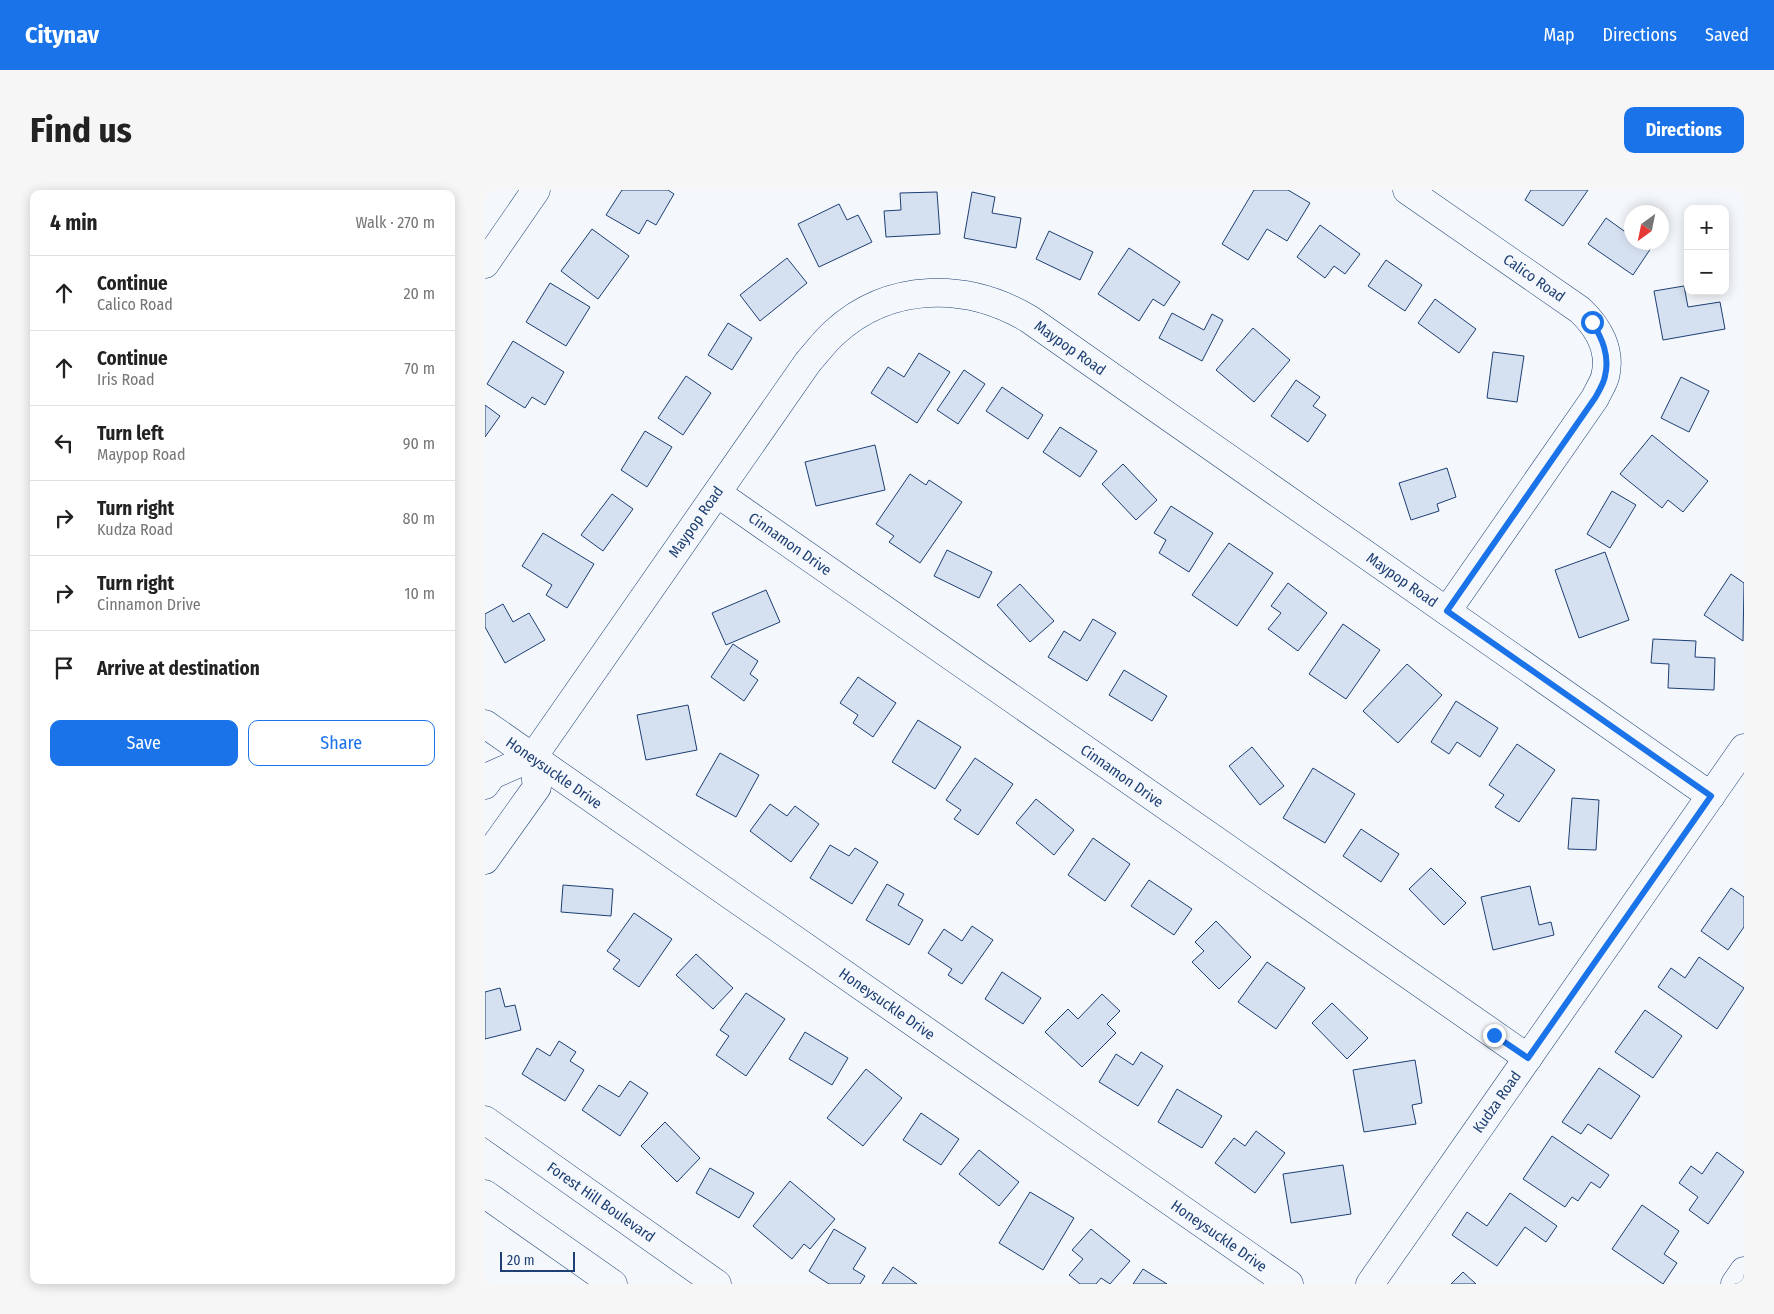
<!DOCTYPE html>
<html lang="en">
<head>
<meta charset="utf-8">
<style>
  body { margin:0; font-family:"Fira Sans Condensed",sans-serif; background:#f6f6f6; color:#222 }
  .controls { position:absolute; right:15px; top:15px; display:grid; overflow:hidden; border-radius:10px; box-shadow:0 2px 12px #0003 }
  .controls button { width:45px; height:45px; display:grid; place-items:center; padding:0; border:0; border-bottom:1px solid #e0e0e0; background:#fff; color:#222; font:25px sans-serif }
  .compass { position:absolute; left:1139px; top:15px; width:45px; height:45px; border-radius:50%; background:#fff; box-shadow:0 2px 12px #0003; rotate:213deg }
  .scale { position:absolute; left:15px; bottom:12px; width:75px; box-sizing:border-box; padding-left:5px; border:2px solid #1d3f73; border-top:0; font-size:14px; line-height:18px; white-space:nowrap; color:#1d3f73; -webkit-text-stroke:4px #f4f7fb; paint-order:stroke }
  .stop { position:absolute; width:15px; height:15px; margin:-11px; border:4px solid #1a73e8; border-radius:50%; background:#fff }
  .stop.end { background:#1a73e8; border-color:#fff; box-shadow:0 1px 5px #0008 }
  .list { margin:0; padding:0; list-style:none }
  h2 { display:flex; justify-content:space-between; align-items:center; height:65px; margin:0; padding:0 20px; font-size:21px }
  h2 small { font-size:16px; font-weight:400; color:#767676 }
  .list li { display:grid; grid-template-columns:32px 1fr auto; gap:15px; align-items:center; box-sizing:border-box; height:75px; padding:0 20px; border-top:1px solid #e0e0e0 }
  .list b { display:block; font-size:19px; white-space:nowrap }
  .list p { margin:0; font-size:16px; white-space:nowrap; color:#767676 }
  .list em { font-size:16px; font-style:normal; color:#767676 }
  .actions { display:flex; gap:10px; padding:15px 20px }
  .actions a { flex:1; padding:11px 0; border:1px solid #1a73e8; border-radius:10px; text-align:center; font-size:18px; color:#1a73e8 }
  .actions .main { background:#1a73e8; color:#fff }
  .icon { flex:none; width:28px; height:28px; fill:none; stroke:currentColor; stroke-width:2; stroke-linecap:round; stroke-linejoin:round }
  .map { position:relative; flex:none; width:1259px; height:1094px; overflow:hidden; border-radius:10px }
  header { display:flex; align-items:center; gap:30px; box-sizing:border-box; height:70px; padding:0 25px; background:#1a73e8; color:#fff }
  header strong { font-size:24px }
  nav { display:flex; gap:28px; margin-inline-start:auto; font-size:18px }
  .intro { display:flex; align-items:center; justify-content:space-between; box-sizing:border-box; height:120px; padding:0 30px }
  h1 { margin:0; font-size:35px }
  .button { padding:12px 22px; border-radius:10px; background:#1a73e8; color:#fff; font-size:18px; font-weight:700 }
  main { display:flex; gap:30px; padding:0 30px }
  aside { flex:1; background:#fff; border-radius:10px; box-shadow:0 2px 12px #0003 }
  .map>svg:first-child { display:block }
</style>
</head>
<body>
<header>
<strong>Citynav</strong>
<nav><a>Map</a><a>Directions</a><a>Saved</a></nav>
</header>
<div class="intro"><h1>Find us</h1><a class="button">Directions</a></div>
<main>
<aside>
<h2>4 min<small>Walk · 270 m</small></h2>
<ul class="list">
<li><svg class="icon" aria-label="ahead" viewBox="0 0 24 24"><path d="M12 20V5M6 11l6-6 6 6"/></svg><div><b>Continue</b><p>Calico Road</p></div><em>20 m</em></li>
<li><svg class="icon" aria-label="ahead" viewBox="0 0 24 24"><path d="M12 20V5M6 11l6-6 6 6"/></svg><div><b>Continue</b><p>Iris Road</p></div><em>70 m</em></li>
<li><svg class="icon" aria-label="left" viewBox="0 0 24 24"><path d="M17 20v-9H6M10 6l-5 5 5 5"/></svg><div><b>Turn left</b><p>Maypop Road</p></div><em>90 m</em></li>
<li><svg class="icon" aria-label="right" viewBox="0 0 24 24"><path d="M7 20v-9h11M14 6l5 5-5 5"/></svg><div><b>Turn right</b><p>Kudza Road</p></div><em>80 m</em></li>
<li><svg class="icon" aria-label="right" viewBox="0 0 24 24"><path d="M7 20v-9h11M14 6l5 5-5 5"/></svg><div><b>Turn right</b><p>Cinnamon Drive</p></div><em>10 m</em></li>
<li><svg class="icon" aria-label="arrive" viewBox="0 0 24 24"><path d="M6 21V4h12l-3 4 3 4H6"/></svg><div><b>Arrive at destination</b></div></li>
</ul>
<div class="actions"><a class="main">Save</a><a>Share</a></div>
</aside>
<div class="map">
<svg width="1259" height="1094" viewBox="0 0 1259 1094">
  <rect width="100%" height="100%" fill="#f4f7fb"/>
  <g fill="#d5e0f0" stroke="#1d3f73">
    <polygon points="137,0 183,0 189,4 171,35 162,30 154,44 121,25"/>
    <polygon points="769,0 803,0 825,13 802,51 782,39 763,70 737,54"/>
    <polygon points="1046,0 1103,0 1078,36 1040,10"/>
    <polygon points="452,2 455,44 401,47 399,21 416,20 415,3"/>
    <polygon points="487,2 510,7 507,23 536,28 531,58 479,48"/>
    <polygon points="354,14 362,30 373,25 387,52 334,77 313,34"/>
    <polygon points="1121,28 1139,41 1146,30 1146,52 1170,52 1148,85 1103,54"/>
    <polygon points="835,35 875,64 860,84 849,76 840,88 812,67"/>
    <polygon points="107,39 144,66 113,109 76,81"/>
    <polygon points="564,41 608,62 595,90 551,69"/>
    <polygon points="644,58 695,92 679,116 668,109 654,131 613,104"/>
    <polygon points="302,68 322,93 275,131 255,105"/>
    <polygon points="901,70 937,95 920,121 883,96"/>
    <polygon points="65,93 105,117 81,156 41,132"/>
    <polygon points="1199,96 1203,117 1235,112 1240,139 1178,150 1169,101"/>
    <polygon points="950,109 991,139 974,163 933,133"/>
    <polygon points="687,123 719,140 727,124 738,130 717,171 674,148"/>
    <polygon points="243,133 267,148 247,180 223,165"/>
    <polygon points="768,138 805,170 769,212 731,180"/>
    <polygon points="28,151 79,182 60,215 47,207 40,218 2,194"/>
    <polygon points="1008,162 1039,166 1032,212 1002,208"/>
    <polygon points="434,163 465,182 432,233 386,203 403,177 419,187"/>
    <polygon points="479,180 500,194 473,234 452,220"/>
    <polygon points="201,186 226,203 198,245 173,228"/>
    <polygon points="1196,187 1224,201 1204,242 1176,228"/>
    <polygon points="811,190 835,207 828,216 841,225 823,252 786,226"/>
    <polygon points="517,197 558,225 543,249 501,221"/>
    <polygon points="0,215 15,226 0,247"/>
    <polygon points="575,237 612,261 595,287 558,262"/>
    <polygon points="160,241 187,257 162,297 136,280"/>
    <polygon points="1167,245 1223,291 1198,322 1183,310 1177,318 1135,284"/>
    <polygon points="390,255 400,300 331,316 320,272"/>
    <polygon points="638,274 672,310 651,330 617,294"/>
    <polygon points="962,278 971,307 952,314 954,321 926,330 914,293"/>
    <polygon points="425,284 441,295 444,290 477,312 435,373 404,352 409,346 391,334"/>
    <polygon points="1127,301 1151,315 1125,358 1102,344"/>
    <polygon points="127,304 148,319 118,361 96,345"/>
    <polygon points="686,316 728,343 704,382 674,363 681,350 669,343"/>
    <polygon points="58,343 109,374 82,418 61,405 67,395 37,376"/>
    <polygon points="744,353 788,383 752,436 707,405"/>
    <polygon points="462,360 507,382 494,408 449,386"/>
    <polygon points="1120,362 1144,430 1094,448 1070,380"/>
    <polygon points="1246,384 1259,393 1258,451 1219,425"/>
    <polygon points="803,393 842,423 813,461 783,439 796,423 786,416"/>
    <polygon points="535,394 569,431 545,452 512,415"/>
    <polygon points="281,400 295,432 241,455 227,423"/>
    <polygon points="18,414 28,432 44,423 60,450 20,473 0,437 0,424"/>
    <polygon points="608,429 631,443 602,491 563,467 579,441 595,451"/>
    <polygon points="858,434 895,460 861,509 824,484"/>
    <polygon points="1168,449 1211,451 1210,467 1230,468 1229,500 1183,498 1184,474 1166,473"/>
    <polygon points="248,454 273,471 265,484 273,490 259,511 226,487"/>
    <polygon points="922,474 957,505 913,553 878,521"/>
    <polygon points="639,480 682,506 667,531 624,505"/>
    <polygon points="373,487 411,513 388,547 368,533 373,525 355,513"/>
    <polygon points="971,511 1013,538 995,567 972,552 964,564 946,552"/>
    <polygon points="203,515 212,560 161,570 152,525"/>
    <polygon points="433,530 476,557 450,599 407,572"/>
    <polygon points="1032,554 1070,580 1034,632 1010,617 1019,605 1004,595"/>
    <polygon points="767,557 799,596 775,615 744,576"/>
    <polygon points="235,563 274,585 251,627 211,605"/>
    <polygon points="490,568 528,594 493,645 469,629 476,620 461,610"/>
    <polygon points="828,578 870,604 840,653 798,628"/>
    <polygon points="1087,608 1114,610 1111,660 1083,659"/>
    <polygon points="551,609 589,640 569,665 531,633"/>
    <polygon points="285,614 302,626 310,616 334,634 306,672 265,641"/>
    <polygon points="876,639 914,664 896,692 858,666"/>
    <polygon points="608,648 645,674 620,711 583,685"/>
    <polygon points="345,655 364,666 370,658 393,672 367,714 325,688"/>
    <polygon points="946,678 981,713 959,735 924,699"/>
    <polygon points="664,690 707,719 689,745 646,716"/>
    <polygon points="402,694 419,704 413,715 438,730 424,755 381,730"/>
    <polygon points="78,695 128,699 126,726 76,722"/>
    <polygon points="1045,696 1054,735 1066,732 1069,745 1008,760 996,707"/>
    <polygon points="1246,698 1259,707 1259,737 1243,760 1216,741"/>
    <polygon points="149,723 187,749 154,797 128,779 135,770 122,761"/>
    <polygon points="731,731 766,767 734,799 707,772 719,761 710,752"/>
    <polygon points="487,736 508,750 477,794 463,785 467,779 443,763 459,739 477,751"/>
    <polygon points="211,764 248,798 228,819 191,785"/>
    <polygon points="1214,767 1259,798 1232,839 1173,797 1186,778 1200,788"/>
    <polygon points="782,772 820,798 791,839 753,812"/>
    <polygon points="517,782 556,808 538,834 500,809"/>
    <polygon points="15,798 20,817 30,815 36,840 0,849 0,802"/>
    <polygon points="261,803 300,829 261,886 231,865 244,846 235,840"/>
    <polygon points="617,804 635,821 622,834 631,843 597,877 560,842 583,819 593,829"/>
    <polygon points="847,813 883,848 862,869 827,833"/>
    <polygon points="1160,820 1197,846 1168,888 1130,862"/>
    <polygon points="320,842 363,868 347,895 304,869"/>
    <polygon points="74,851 91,862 85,871 99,880 80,911 37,884 52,858 65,866"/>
    <polygon points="656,862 678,876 653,916 614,892 631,864 648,875"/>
    <polygon points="930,870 937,913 927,915 931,934 879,942 868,880"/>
    <polygon points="1114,878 1155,906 1126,949 1103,934 1096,944 1077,932"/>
    <polygon points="381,879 417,908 378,956 342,928"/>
    <polygon points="145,891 163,903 135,946 97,920 114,895 134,907"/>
    <polygon points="692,899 737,926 717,958 673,932"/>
    <polygon points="436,923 474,949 456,975 418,950"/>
    <polygon points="180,932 215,968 192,992 156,956"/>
    <polygon points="771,941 800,963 770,1003 730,973 749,948 760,956"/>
    <polygon points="1067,946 1124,985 1115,998 1106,992 1093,1011 1087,1007 1080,1017 1038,989"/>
    <polygon points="494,960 534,992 514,1016 474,984"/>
    <polygon points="1232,962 1259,982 1223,1034 1204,1020 1213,1007 1194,993 1206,976 1217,984"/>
    <polygon points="858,975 866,1024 806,1033 798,984"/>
    <polygon points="225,978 269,1003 254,1028 211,1003"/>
    <polygon points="305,991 350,1029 325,1059 319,1054 307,1069 268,1036"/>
    <polygon points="545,1002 589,1028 558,1080 514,1053"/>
    <polygon points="1025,1003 1072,1036 1061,1052 1040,1037 1012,1076 967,1045 982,1022 1002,1036"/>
    <polygon points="1157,1015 1194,1041 1179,1064 1192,1073 1178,1094 1127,1059"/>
    <polygon points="349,1039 381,1058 368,1079 380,1086 375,1094 344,1094 324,1081"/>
    <polygon points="606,1039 645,1071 625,1094 616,1088 611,1094 595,1094 584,1085 598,1069 587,1060"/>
    <polygon points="408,1077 432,1094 397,1094"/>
    <polygon points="658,1079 682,1094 648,1094"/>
    <polygon points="978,1082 991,1094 966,1094"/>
  </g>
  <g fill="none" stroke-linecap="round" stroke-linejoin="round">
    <defs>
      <g id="minor">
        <path d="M922,0L1095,120C1113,137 1127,160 1120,187C1118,194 1113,201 1110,208L962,421"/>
        <polyline points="0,74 51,0"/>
        <polyline points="232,303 1043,868"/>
        <polyline points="0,534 804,1094"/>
        <path d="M0,595L7,585L48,567L323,172C332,162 340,151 349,143C404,92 482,92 544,129L1226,606"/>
        <polyline points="0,670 52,597 48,567"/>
        <polyline points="885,1094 1259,558"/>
        <polyline points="1250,1094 1259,1081"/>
      </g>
      <g id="major">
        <polyline points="0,930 232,1094"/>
        <polyline points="0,1004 128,1094"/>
      </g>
    </defs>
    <use href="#minor" stroke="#1d3f73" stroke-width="29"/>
    <use href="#major" stroke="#1d3f73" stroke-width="29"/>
    <use href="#minor" stroke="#f4f7fb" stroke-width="28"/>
    <use href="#major" stroke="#f4f7fb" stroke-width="28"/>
  </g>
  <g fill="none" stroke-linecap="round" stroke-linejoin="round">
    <path stroke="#1a73e8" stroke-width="6" d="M1009,845L1043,868L1226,606L962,421L1110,208C1114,201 1119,193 1120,186C1125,166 1117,148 1107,132"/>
  </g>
  <g text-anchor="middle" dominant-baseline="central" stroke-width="4" stroke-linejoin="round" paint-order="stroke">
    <g font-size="15" fill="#1d3f73" stroke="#f4f7fb">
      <text transform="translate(1049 88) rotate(35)">Calico Road</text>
      <text transform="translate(585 158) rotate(35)">Maypop Road</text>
      <text transform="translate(211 332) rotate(-55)">Maypop Road</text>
      <text transform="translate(305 354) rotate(35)">Cinnamon Drive</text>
      <text transform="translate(917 390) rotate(35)">Maypop Road</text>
      <text transform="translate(69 583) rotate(35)">Honeysuckle Drive</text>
      <text transform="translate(637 586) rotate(35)">Cinnamon Drive</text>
      <text transform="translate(402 814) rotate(35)">Honeysuckle Drive</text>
      <text transform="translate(1012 912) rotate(-55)">Kudza Road</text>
      <text transform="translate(116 1012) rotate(35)">Forest Hill Boulevard</text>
      <text transform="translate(734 1046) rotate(35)">Honeysuckle Drive</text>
    </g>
  </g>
</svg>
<div class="controls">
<button>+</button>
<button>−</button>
</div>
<svg class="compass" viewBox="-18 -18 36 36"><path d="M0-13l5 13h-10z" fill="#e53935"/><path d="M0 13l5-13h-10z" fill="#767676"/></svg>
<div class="scale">20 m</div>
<div class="stop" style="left:1107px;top:132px"></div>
<div class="stop end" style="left:1009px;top:845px"></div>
</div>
</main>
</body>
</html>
